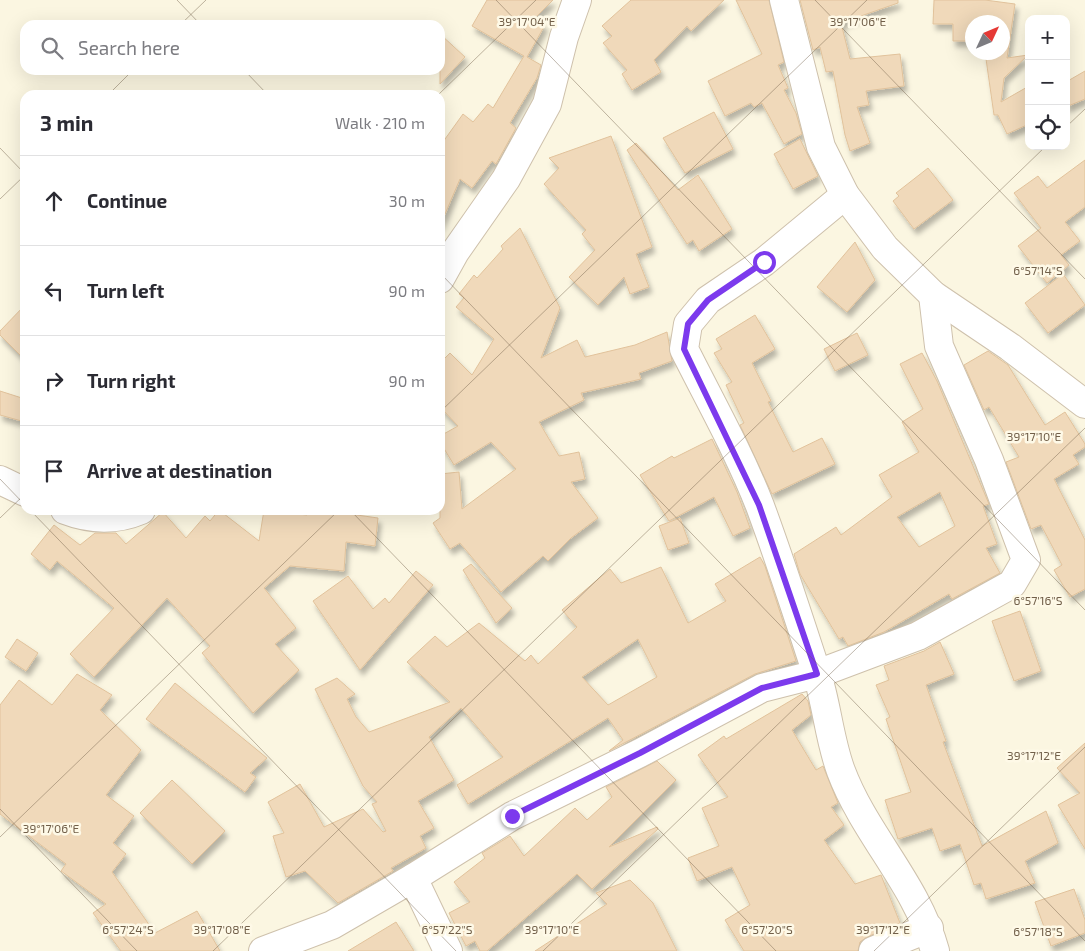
<!DOCTYPE html>
<html lang="en">
<head>
<meta charset="utf-8">
<style>
  body { margin:0; font-family:"Exo 2",sans-serif; background:#f7f7f7; color:#2b2b33 }
  .controls { position:absolute; right:15px; top:15px; display:grid; overflow:hidden; border-radius:10px; box-shadow:0 5px 20px #0002 }
  .controls button { width:45px; height:45px; display:grid; place-items:center; padding:0; border:0; border-bottom:1px solid #e1e1e2; background:#fff; color:#2b2b33; font:25px sans-serif }
  .compass { position:absolute; left:965px; top:15px; width:45px; height:45px; border-radius:50%; background:#fff; box-shadow:0 5px 20px #0002; rotate:46deg }
  .stop { position:absolute; width:15px; height:15px; margin:-11px; border:4px solid #7c3aed; border-radius:50%; background:#fff }
  .stop.end { background:#7c3aed; border-color:#fff; box-shadow:0 1px 5px #0008 }
  .list { margin:0; padding:0; list-style:none }
  h2 { display:flex; justify-content:space-between; align-items:center; height:65px; margin:0; padding:0 20px; font-size:21px }
  h2 small { font-size:16px; font-weight:400; color:#7c7c81 }
  .list li { display:grid; grid-template-columns:32px 1fr auto; gap:15px; align-items:center; box-sizing:border-box; height:90px; padding:0 20px; border-top:1px solid #e1e1e2 }
  .list b { display:block; font-size:19px; white-space:nowrap }
  .list em { font-size:16px; font-style:normal; color:#7c7c81 }
  .icon { flex:none; width:28px; height:28px; fill:none; stroke:currentColor; stroke-width:2; stroke-linecap:round; stroke-linejoin:round }
  .map { position:relative; flex:none; width:1085px; height:951px; overflow:hidden }
  .search { position:absolute; background:#fff; box-shadow:0 5px 20px #0002; left:20px; top:20px; width:425px; height:55px; display:flex; align-items:center; gap:12px; box-sizing:border-box; padding:0 18px; border-radius:15px; color:#7c7c81; font-size:19px }
  .panel { position:absolute; background:#fff; box-shadow:0 5px 20px #0002; left:20px; top:90px; width:425px; height:425px; border-radius:15px }
  .map>svg:first-child { display:block }
</style>
</head>
<body>
<div class="map">
<svg width="1085" height="951" viewBox="0 0 1085 951">
  <defs>
    <filter id="shadow"><feDropShadow dx="3" dy="5.5" stdDeviation="2.5" flood-color="#0004"/></filter>
  </defs>
  <rect width="100%" height="100%" fill="#fbf6e1"/>
  <g fill="#f0d9ba" stroke="#e1c29b" fill-rule="evenodd" filter="url(#shadow)">
    <polygon points="487,0 553,0 534,19 545,25 527,57 541,65 537,78 510,123 516,128 496,164 492,161 472,188 460,179 440,226 440,146 463,114 473,122 488,104 493,108 524,56 472,26"/>
    <polygon points="631,0 724,0 691,31 687,26 654,60 661,72 632,90 622,74 627,70 603,43 612,36 602,26"/>
    <polygon points="736,0 769,0 784,62 778,65 788,88 784,90 796,113 802,134 784,144 762,103 754,107 751,103 725,116 708,81 762,54"/>
    <polygon points="800,0 898,0 898,3 841,23 850,59 900,54 904,86 866,91 869,105 857,107 870,143 850,151 845,135 833,71 826,72 820,47 813,50"/>
    <polygon points="934,0 985,0 1015,4 1007,58 1028,55 1004,78 1001,102 1029,86 1029,124 1007,134 998,115 994,115 985,52 1002,52 1002,22 972,22 972,41 953,41 953,24 933,24"/>
    <polygon points="440,34 465,57 440,84"/>
    <polygon points="1085,71 1085,99 1066,107 1066,82"/>
    <polygon points="714,112 733,149 685,173 663,138"/>
    <polygon points="611,136 652,247 636,254 649,287 630,294 624,277 598,305 569,277 595,250 582,234 586,230 544,184 559,168 549,158"/>
    <polygon points="800,139 818,176 793,189 774,154"/>
    <polygon points="636,143 678,190 698,175 732,229 699,251 693,240 687,244 627,150"/>
    <polygon points="1085,160 1085,207 1065,222 1080,241 1061,255 1069,265 1047,283 1018,246 1041,228 1014,193 1038,176 1047,188"/>
    <polygon points="928,168 953,200 914,229 893,201 899,196 896,193"/>
    <polygon points="520,228 560,308 541,358 577,340 585,357 635,345 667,332 672,361 639,373 641,379 581,393 584,400 539,422 559,456 579,452 585,479 571,482 598,518 571,538 548,561 543,556 501,592 460,543 450,549 433,523 440,518 440,474 459,472 462,509 516,469 491,442 454,465 440,442 440,436 458,426 440,407 440,363 450,353 472,375 494,339 456,307 464,298 459,294 474,275 477,278 503,249 501,246"/>
    <polygon points="855,242 875,280 847,312 817,287"/>
    <polygon points="1063,274 1085,305 1048,333 1025,303"/>
    <polygon points="25,305 25,360 0,335 0,331"/>
    <polygon points="755,315 775,349 752,363 771,401 768,402 793,452 822,438 835,464 772,494 740,425 744,423 726,385 732,382 714,353 722,349 716,339"/>
    <polygon points="857,333 868,355 835,371 824,349"/>
    <polygon points="988,351 1008,365 1045,425 1065,412 1085,444 1085,447 1073,455 1079,464 1054,479 1085,540 1085,589 1070,597 1054,570 1062,565 1041,525 1031,529 1006,462 1019,457 989,407 984,410 964,365"/>
    <path d="M922,353L937,381L989,504L983,506L997,544L986,548L1000,573L952,599L949,594L884,632L848,646L843,637L839,639L800,574L794,554L836,527L841,535L892,497L879,475L919,452L902,422L923,409L900,364ZM940,492L955,526L919,547L897,517Z"/>
    <polygon points="0,391 25,399 25,422 0,415"/>
    <polygon points="712,439 737,492 750,528 733,536 714,497 669,521 640,475 672,456 674,458"/>
    <polygon points="219,510 259,541 264,510 307,515 307,510 336,510 336,512 378,518 375,546 346,542 344,571 290,566 264,588 296,628 275,644 299,670 253,713 202,653 210,646 167,598 94,677 70,654 114,608 57,561 50,570 31,554 54,525 80,545 95,533 116,533 126,544 163,512 186,538 205,516 210,521"/>
    <polygon points="680,518 689,543 668,550 659,526"/>
    <path d="M760,557L765,566L796,661L755,674L609,751L623,740L608,718L468,804L457,785L503,757L461,708L429,737L454,780L418,801L434,828L420,836L426,848L391,868L393,871L338,903L305,871L286,877L273,836L284,833L268,802L300,784L324,827L363,809L383,832L386,831L372,804L377,802L363,786L315,689L337,678L355,694L347,699L356,717L369,732L450,702L407,662L435,636L447,647L479,623L525,661L531,655L538,664L577,627L562,610L610,569L621,583L661,567L688,623L726,601L715,584ZM638,639L657,677L608,705L582,677Z"/>
    <polygon points="471,564 512,608 496,623 463,570"/>
    <polygon points="416,571 433,585 360,670 313,601 348,576 373,609 385,598 389,603"/>
    <polygon points="1020,611 1041,671 1014,681 992,621"/>
    <polygon points="17,639 38,653 26,671 5,657"/>
    <polygon points="940,642 954,674 926,685 946,741 943,742 982,846 1046,811 1058,843 1025,861 1035,883 986,899 981,883 974,885 960,844 940,851 932,828 898,839 885,800 911,792 886,719 890,717 876,685 889,680 884,666 924,651"/>
    <polygon points="77,674 112,695 100,710 141,750 106,795 134,816 113,843 126,854 112,872 155,933 197,911 220,951 121,951 93,913 106,904 61,871 66,864 0,814 0,705 19,680 52,705"/>
    <polygon points="175,683 267,758 250,773 256,777 245,792 146,719"/>
    <polygon points="802,694 808,701 811,715 792,730 816,770 823,766 838,803 831,807 844,825 824,840 855,884 881,875 900,923 867,937 860,942 858,951 744,951 725,920 750,905 732,867 697,881 688,858 719,846 702,808 728,797 698,755 724,736 726,739"/>
    <polygon points="1085,743 1085,849 1058,805 1080,793 1057,768"/>
    <polygon points="657,761 676,780 609,847 657,827 658,829 592,889 577,874 487,951 480,951 475,941 466,946 449,913 470,902 454,882 485,858 482,853 510,836 524,856 575,808 587,820 612,797 606,787"/>
    <polygon points="172,780 225,831 192,864 140,813"/>
    <polygon points="630,880 653,903 677,951 535,951 607,904 596,893"/>
    <polygon points="1074,889 1085,920 1085,933 1051,946 1035,902"/>
    <polygon points="396,922 414,951 348,951"/>
  </g>
  <g fill="none" stroke-linecap="round" stroke-linejoin="round">
    <defs>
      <g id="minor">
        <polyline points="784,0 821,147 845,195 885,248 933,295 1010,347 1085,404"/>
        <path d="M845,195L764,262L708,300L688,324L684,349C710,401 739,452 760,506C780,560 798,616 816,671C827,704 829,739 841,771C865,835 917,884 935,951"/>
        <polyline points="440,279 455,252 506,179 547,104 564,37 577,0"/>
        <polyline points="0,480 25,492"/>
        <path d="M65,510C91,520 115,521 141,510"/>
        <polyline points="413,878 448,951"/>
        <polyline points="263,951 332,925 413,878 512,816 640,753 762,688 817,674 918,636 1012,584 1026,560 989,460 939,346 933,295"/>
        <polyline points="873,951 929,928"/>
      </g>
    </defs>
    <use href="#minor" stroke="#cec1ac" stroke-width="30"/>
    <use href="#minor" stroke="#fff" stroke-width="28"/>
  </g>
  <g fill="none" stroke-linecap="round" stroke-linejoin="round">
    <polyline stroke="#7c3aed" stroke-width="6" points="512,816 640,753 762,688 817,674 759,505 684,349 688,324 708,300 764,262"/>
  </g>
  <path fill="none" stroke="#715f49" stroke-width="1" stroke-opacity="0.45" d="M177,0L201,25M496,0L1085,610M815,0L1085,279M180,25L206,0M244,70L268,95M108,95L133,70M438,95L536,0M1066,127L1085,109M0,148L25,174M0,199L25,175M440,273L1085,941M440,412L867,0M0,479L25,505M30,510L456,951M350,510L776,951M0,518L25,494M0,809L137,951M0,837L339,510M213,951L1046,146M543,951L1085,428M874,951L1085,747"/>
  <g font-size="12" text-anchor="middle" fill="#715f49" stroke="#fef9e7" stroke-width="5" stroke-linejoin="round" paint-order="stroke">
    <text x="527" y="26">39°17'04"E</text>
    <text x="858" y="26">39°17'06"E</text>
    <text x="1038" y="275">6°57'14"S</text>
    <text x="1034" y="441">39°17'10"E</text>
    <text x="1038" y="605">6°57'16"S</text>
    <text x="1034" y="760">39°17'12"E</text>
    <text x="51" y="833">39°17'06"E</text>
    <text x="128" y="934">6°57'24"S</text>
    <text x="447" y="934">6°57'22"S</text>
    <text x="767" y="934">6°57'20"S</text>
    <text x="222" y="934">39°17'08"E</text>
    <text x="552" y="934">39°17'10"E</text>
    <text x="883" y="934">39°17'12"E</text>
    <text x="1038" y="936">6°57'18"S</text>
  </g>
</svg>
<div class="controls">
<button>+</button>
<button>−</button>
<button><svg class="icon" aria-label="locate" viewBox="0 0 24 24"><circle cx="12" cy="12" r="6"/><path d="M12 2v4M12 18v4M2 12h4M18 12h4"/></svg></button>
</div>
<svg class="compass" viewBox="-18 -18 36 36"><path d="M0-13l5 13h-10z" fill="#e53935"/><path d="M0 13l5-13h-10z" fill="#7c7c81"/></svg>
<div class="stop" style="left:764px;top:262px"></div>
<div class="stop end" style="left:512px;top:816px"></div>
<div class="search"><svg class="icon" aria-label="search" viewBox="0 0 24 24"><circle cx="10" cy="10" r="6"/><path d="M15 15l6 6"/></svg>Search here</div>
<section class="panel">
<h2>3 min<small>Walk · 210 m</small></h2>
<ul class="list">
<li><svg class="icon" aria-label="ahead" viewBox="0 0 24 24"><path d="M12 20V5M6 11l6-6 6 6"/></svg><div><b>Continue</b></div><em>30 m</em></li>
<li><svg class="icon" aria-label="left" viewBox="0 0 24 24"><path d="M17 20v-9H6M10 6l-5 5 5 5"/></svg><div><b>Turn left</b></div><em>90 m</em></li>
<li><svg class="icon" aria-label="right" viewBox="0 0 24 24"><path d="M7 20v-9h11M14 6l5 5-5 5"/></svg><div><b>Turn right</b></div><em>90 m</em></li>
<li><svg class="icon" aria-label="arrive" viewBox="0 0 24 24"><path d="M6 21V4h12l-3 4 3 4H6"/></svg><div><b>Arrive at destination</b></div></li>
</ul>
</section>
</div>
</body>
</html>
